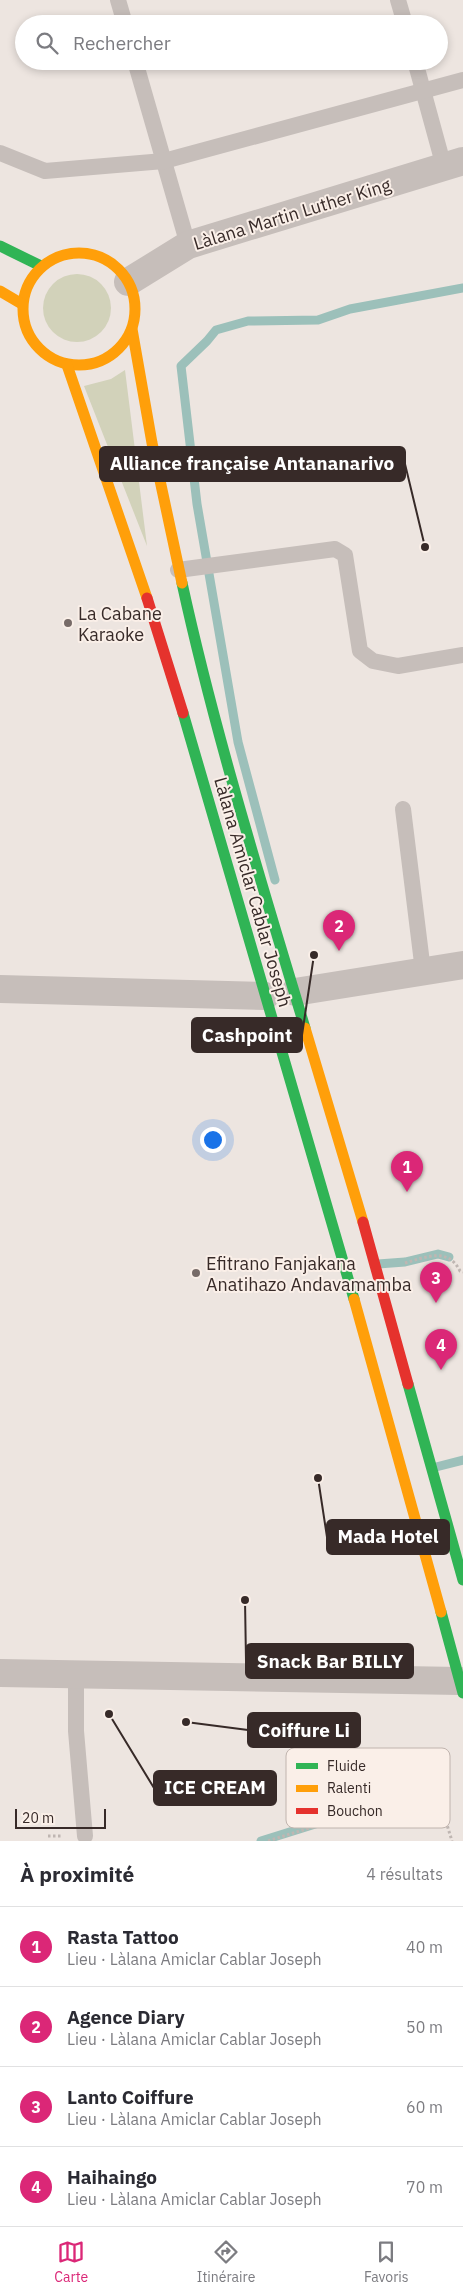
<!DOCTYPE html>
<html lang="fr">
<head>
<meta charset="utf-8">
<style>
  body { margin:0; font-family:"IBM Plex Sans",sans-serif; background:#f2f2f3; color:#2b2b33 }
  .scale { position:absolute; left:15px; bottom:12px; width:91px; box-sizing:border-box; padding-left:5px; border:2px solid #372a28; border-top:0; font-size:14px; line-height:18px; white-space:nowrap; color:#372a28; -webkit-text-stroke:4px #faefe8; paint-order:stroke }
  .you { position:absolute; left:212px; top:1139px; width:18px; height:18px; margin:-12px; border:4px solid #fff; border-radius:50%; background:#1a73e8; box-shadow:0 0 0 8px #1a73e833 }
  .badge { display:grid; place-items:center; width:32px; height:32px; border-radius:50%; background:#db2777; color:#fff; font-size:16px; font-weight:700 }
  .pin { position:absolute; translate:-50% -41px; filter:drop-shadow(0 1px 2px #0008) }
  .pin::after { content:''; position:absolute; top:26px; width:18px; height:15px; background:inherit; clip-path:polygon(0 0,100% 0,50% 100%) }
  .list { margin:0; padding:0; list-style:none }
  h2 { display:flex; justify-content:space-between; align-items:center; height:65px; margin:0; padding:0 20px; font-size:21px }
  h2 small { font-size:16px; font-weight:400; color:#7c7c81 }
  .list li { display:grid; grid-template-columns:32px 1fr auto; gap:15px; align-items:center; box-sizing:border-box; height:80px; padding:0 20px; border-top:1px solid #e1e1e2 }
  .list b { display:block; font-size:19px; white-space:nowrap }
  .list p { margin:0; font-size:16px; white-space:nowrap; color:#7c7c81 }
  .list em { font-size:16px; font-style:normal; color:#7c7c81 }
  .icon { flex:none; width:28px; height:28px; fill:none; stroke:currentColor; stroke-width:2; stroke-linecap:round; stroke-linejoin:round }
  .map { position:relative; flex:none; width:463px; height:1841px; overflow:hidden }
  .search { position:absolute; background:#fff; box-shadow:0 2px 8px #0003; left:15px; right:15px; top:15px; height:55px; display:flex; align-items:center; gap:12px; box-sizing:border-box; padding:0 18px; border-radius:28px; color:#7c7c81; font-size:19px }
  .sheet { height:385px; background:#fff }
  nav { display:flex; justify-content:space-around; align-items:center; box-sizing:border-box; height:70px; border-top:1px solid #e1e1e2; background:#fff; font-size:14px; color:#7c7c81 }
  nav a { display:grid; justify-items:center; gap:2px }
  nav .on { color:#db2777 }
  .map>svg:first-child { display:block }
</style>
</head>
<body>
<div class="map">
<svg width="463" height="1841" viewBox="0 0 463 1841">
  <rect width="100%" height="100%" fill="#ede5e0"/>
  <g fill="#d2d2ba">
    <circle cx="77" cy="308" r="34"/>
    <polygon points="125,370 147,546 84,386 111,379"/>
  </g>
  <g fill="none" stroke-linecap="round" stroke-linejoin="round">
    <g stroke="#9cc0ba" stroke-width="9">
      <polyline points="275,880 238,742 197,504 181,366 207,341 216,330 248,321 318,320 350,309 463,288"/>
      <polyline points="378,1264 405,1262 438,1254 449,1257"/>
      <polyline points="436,1467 463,1460"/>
      <polyline points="261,1841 363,1809 427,1797"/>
    </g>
    <g stroke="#bfb6b2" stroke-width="3" stroke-dasharray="2.5 2.5" stroke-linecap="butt">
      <path d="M405,1263C426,1257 448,1247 460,1271L463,1272"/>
      <polyline points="48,1836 62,1836"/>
      <polyline points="268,1841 364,1811 439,1799 452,1841"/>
    </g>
    <g stroke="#c6beba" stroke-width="16">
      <polyline points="118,0 125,24"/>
      <polyline points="398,0 405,24"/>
      <polyline points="135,61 188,245"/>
      <polyline points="415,61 444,167"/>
      <polyline points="0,153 45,171 164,161 463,80"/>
      <polyline points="178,570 335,549 345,555 360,651 373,661 398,666 463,655"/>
      <polyline points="403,809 423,971"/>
      <polyline points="76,1688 76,1731 85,1836"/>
    </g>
    <g stroke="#c6beba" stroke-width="28">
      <polyline points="128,282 188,245 463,161"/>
      <polyline points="0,989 265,996"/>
      <polyline points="295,992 463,965"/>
      <polyline points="0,1673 460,1681"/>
    </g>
    <g stroke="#30b455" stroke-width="11">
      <polyline points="0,246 41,266"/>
      <path d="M182,583C215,734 261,881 305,1028"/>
      <polyline points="183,713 354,1299"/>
      <polyline points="408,1384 463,1580"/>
      <polyline points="441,1612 463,1693"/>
    </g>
    <g stroke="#ff9f0a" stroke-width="11">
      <circle cx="79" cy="309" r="56"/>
      <polyline points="0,291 22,304"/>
      <polyline points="132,329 152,443 182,583"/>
      <polyline points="67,365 147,598"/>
      <polyline points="305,1028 363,1222"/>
      <polyline points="354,1299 441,1612"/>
    </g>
    <g stroke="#e5322d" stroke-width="11">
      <polyline points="147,598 183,713"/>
      <polyline points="363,1222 408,1384"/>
    </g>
  </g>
  <g fill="#776b68" stroke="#faefe8" stroke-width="2">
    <circle cx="68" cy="623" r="5"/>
    <circle cx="196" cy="1273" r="5"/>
  </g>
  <g text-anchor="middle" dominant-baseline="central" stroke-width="4" stroke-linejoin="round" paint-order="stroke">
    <g font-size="18" fill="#372a28" stroke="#faefe8">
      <text transform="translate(292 214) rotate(-17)">Làlana Martin Luther King</text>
      <text transform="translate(253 892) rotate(74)">Làlana Amiclar Cablar Joseph</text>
    </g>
    <g font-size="18" fill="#372a28" stroke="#faefe8" text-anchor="start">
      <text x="78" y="613">La Cabane<tspan x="78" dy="21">Karaoke</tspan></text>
      <text x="206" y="1263">Efitrano Fanjakana<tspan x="206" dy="21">Anatihazo Andavamamba</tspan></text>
    </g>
  </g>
  <rect x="286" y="1748" width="164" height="80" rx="8" fill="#faefe8" stroke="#c0b4ae" stroke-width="1"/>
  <rect x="296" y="1763" width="22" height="6" fill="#30b455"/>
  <rect x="296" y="1785" width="22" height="7" fill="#ff9f0a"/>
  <rect x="296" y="1808" width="22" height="6" fill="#e5322d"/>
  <g font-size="14" fill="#372a28">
    <text x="327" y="1771">Fluide</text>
    <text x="327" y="1793">Ralenti</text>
    <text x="327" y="1816">Bouchon</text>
  </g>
  <path fill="none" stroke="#372a28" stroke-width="2" d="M425 547L405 464M314 955L302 1035M318 1478L327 1537M245 1600L246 1661M186 1722L248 1730M109 1714L154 1788"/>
  <g fill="#372a28" stroke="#faefe8" stroke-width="2">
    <circle cx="425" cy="547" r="5"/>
    <circle cx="314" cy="955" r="5"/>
    <circle cx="318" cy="1478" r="5"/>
    <circle cx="245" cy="1600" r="5"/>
    <circle cx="186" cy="1722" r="5"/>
    <circle cx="109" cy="1714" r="5"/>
  </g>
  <g fill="#372a28" stroke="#372a28" stroke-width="2">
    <rect x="100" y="447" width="305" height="34" rx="5"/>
    <rect x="192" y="1018" width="110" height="34" rx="5"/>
    <rect x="327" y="1520" width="122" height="34" rx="5"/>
    <rect x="246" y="1644" width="167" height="34" rx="5"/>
    <rect x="248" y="1713" width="112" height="34" rx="5"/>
    <rect x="154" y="1771" width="122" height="34" rx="5"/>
  </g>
  <g font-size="19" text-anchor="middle" font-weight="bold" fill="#fff">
    <text x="252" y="470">Alliance française Antananarivo</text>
    <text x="247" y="1042">Cashpoint</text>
    <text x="388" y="1543">Mada Hotel</text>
    <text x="330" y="1668">Snack Bar BILLY</text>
    <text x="304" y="1737">Coiffure Li</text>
    <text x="215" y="1794">ICE CREAM</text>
  </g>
</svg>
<div class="scale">20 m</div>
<div class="you"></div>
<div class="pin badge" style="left:407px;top:1192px">1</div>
<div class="pin badge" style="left:339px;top:951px">2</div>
<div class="pin badge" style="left:436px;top:1303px">3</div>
<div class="pin badge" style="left:441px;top:1370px">4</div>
<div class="search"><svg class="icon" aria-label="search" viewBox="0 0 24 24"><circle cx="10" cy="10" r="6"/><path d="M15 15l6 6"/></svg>Rechercher</div>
</div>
<section class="sheet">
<h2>À proximité<small>4 résultats</small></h2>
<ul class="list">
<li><span class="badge">1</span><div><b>Rasta Tattoo</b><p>Lieu · Làlana Amiclar Cablar Joseph</p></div><em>40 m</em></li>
<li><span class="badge">2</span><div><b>Agence Diary</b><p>Lieu · Làlana Amiclar Cablar Joseph</p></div><em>50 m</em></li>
<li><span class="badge">3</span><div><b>Lanto Coiffure</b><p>Lieu · Làlana Amiclar Cablar Joseph</p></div><em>60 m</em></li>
<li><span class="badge">4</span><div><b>Haihaingo</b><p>Lieu · Làlana Amiclar Cablar Joseph</p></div><em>70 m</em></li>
</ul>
</section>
<nav>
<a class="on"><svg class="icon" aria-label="map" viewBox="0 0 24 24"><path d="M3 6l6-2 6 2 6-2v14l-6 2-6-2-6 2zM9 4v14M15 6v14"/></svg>Carte</a>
<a><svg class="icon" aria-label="directions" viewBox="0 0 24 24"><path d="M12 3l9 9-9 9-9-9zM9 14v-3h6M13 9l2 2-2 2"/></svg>Itinéraire</a>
<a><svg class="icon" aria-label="saved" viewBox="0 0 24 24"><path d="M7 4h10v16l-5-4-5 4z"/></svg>Favoris</a>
</nav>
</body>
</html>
